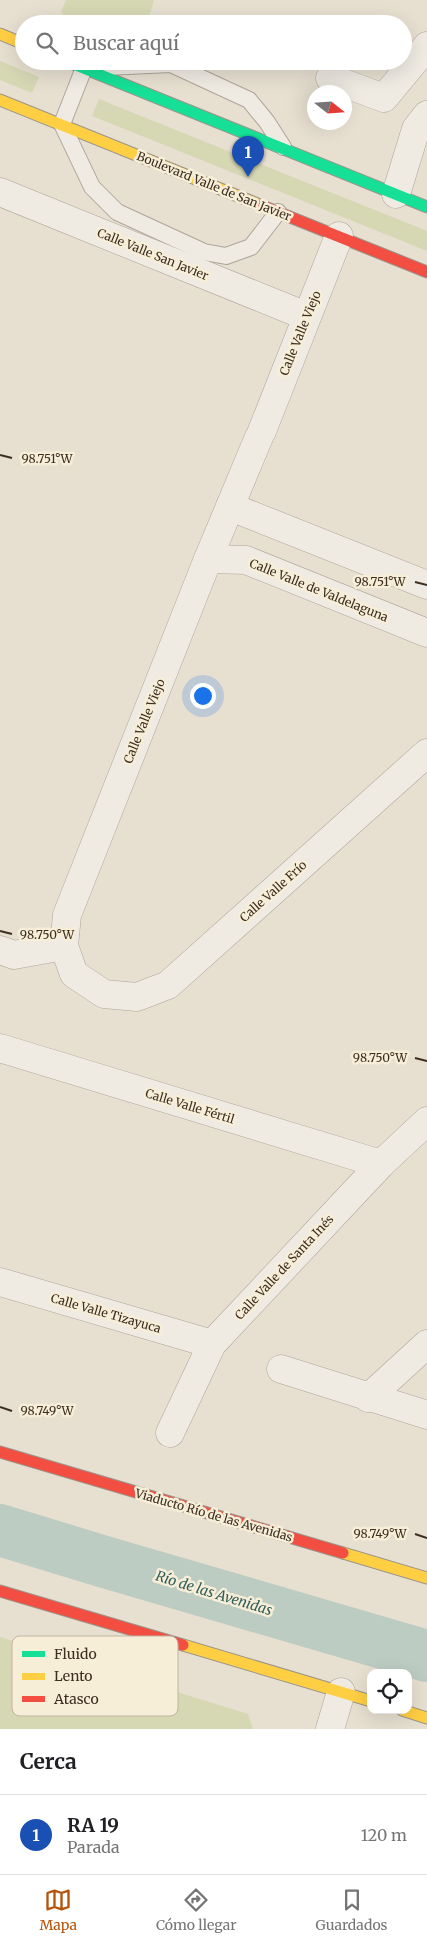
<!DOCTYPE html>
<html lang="es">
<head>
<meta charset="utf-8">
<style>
  body { margin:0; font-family:Merriweather,serif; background:#f2f2f2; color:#202124 }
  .controls { position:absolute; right:15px; bottom:15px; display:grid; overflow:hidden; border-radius:10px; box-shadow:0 5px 20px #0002 }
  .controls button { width:45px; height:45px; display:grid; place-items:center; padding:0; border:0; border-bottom:1px solid #e0e0e0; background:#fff; color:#202124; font:25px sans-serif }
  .compass { position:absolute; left:307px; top:85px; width:45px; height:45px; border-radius:50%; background:#fff; box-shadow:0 5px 20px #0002; rotate:107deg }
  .you { position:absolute; left:202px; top:695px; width:18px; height:18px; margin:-12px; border:4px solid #fff; border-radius:50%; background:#1a73e8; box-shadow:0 0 0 8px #1a73e833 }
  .badge { display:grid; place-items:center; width:32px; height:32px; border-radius:50%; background:#b45309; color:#fff; font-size:16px; font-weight:700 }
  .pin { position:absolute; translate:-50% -41px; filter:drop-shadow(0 1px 2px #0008) }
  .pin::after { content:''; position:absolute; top:26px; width:18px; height:15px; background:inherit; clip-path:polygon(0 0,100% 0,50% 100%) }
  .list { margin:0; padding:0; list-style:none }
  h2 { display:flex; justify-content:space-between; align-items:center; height:65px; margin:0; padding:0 20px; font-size:21px }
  h2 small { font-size:16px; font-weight:400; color:#757577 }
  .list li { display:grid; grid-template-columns:32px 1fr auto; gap:15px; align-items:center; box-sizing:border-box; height:80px; padding:0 20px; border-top:1px solid #e0e0e0 }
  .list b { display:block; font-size:19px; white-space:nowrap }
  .list p { margin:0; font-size:16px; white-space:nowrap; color:#757577 }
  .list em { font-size:16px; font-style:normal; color:#757577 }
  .icon { flex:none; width:28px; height:28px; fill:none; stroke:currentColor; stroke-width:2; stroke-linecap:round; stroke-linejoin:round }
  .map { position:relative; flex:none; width:427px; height:1729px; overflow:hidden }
  .search { position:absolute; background:#fff; box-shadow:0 5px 20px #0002; left:15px; right:15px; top:15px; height:55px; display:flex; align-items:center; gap:12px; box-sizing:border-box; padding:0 18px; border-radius:28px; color:#757577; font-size:19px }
  .sheet { height:145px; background:#fff }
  nav { display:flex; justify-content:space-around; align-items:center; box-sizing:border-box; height:70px; border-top:1px solid #e0e0e0; background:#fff; font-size:14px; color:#757577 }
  nav a { display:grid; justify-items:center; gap:2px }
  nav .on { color:#b45309 }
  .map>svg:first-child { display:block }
</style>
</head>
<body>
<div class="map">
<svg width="427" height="1729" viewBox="0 0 427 1729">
  <rect width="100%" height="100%" fill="#e7e0d1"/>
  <g fill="#d6d7b3">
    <path d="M66,0H154L150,14L137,24C115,21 93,24 71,24L61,12Z"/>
    <polygon points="0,61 39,77 32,93 0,80"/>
    <polygon points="99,99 427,231 427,251 92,116"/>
    <polygon points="0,1637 248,1714 253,1729 0,1729"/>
  </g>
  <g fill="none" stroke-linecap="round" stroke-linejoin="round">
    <polyline stroke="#bcccc2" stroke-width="52" points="0,1530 98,1560 427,1656"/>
    <defs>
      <polyline id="lane" points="278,212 251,247 226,256 204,252 117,212 92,187 62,124 84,68 171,64 249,100 267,122 283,147"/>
      <g id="street">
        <polyline points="330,78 384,98 427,46"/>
        <polyline points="0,192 306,316"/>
        <polyline points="396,194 416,129 427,115"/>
        <polyline points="262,431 339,236"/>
        <polyline points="259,437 208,559 67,915 64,946 74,974 104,994 137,997 168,985 427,753"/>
        <polyline points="231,507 427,585"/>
        <polyline points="208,559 246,560 427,633"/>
        <polyline points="0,950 14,955 64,946"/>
        <polyline points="0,1048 381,1164"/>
        <polyline points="0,1282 212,1344"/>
        <polyline points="281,1369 427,1415"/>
        <polyline points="368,1398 427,1344"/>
        <polyline points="170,1433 212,1344 381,1164 427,1121"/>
        <polyline points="330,1729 341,1692"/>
      </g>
      <polyline id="fast" points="66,61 427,207"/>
      <g id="slow">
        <polyline points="0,34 24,44"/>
        <polyline points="0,100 260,205"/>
        <polyline points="343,1553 427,1578"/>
        <polyline points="183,1645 371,1701"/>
        <polyline points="402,1710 427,1718"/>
      </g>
      <g id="jam">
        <polyline points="260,205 427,272"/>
        <polyline points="0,1452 343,1553"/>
        <polyline points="0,1591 183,1645"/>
      </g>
    </defs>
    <use href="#lane" stroke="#ada599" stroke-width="18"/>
    <use href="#street" stroke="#ada599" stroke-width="29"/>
    <use href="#fast" stroke="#9c958a" stroke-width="13"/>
    <use href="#slow" stroke="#9c958a" stroke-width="13"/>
    <use href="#jam" stroke="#9c958a" stroke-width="13"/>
    <use href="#lane" stroke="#efebe3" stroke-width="16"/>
    <use href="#street" stroke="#efebe3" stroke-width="28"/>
    <use href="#fast" stroke="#16e098" stroke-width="11"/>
    <use href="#slow" stroke="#ffcf43" stroke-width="11"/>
    <use href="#jam" stroke="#f24e42" stroke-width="11"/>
  </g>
  <path fill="none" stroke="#3d2e20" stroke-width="2" d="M0,455L12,458M415,582L427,585M0,931L12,934M415,1058L427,1061M0,1407L12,1411M415,1534L427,1538"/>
  <g text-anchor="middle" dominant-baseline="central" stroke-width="5" stroke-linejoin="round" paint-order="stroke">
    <g font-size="12" fill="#3d2e20" stroke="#f7eed8">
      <text transform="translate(214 186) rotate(22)">Boulevard Valle de San Javier</text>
      <text transform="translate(153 254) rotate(22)">Calle Valle San Javier</text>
      <text transform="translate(300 333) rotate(-68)">Calle Valle Viejo</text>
      <text transform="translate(319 590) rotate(22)">Calle Valle de Valdelaguna</text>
      <text transform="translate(144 721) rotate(-68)">Calle Valle Viejo</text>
      <text transform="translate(273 891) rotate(-42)">Calle Valle Frío</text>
      <text transform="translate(190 1106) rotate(17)">Calle Valle Fértil</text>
      <text transform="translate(284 1267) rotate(-47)">Calle Valle de Santa Inés</text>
      <text transform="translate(106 1313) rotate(16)">Calle Valle Tizayuca</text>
      <text transform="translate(214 1515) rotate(16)">Viaducto Río de las Avenidas</text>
    </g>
    <g font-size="14" font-style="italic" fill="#2f5d5a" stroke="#f7eed8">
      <text transform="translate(214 1593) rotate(17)">Río de las Avenidas</text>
    </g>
  </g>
  <rect x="12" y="1636" width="166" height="80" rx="8" fill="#f7eed8" stroke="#bfb4a1" stroke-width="1"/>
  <rect x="22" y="1651" width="23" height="6" fill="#16e098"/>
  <rect x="22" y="1673" width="23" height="7" fill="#ffcf43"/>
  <rect x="22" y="1696" width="23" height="6" fill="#f24e42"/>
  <g font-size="14" fill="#3d2e20">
    <text x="54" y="1659">Fluido</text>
    <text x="54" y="1681">Lento</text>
    <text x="54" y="1704">Atasco</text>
  </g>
  <g font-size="12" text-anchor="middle" fill="#3d2e20" stroke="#f7eed8" stroke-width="5" stroke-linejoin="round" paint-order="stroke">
    <text x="47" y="463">98.751°W</text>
    <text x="380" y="586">98.751°W</text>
    <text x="47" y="939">98.750°W</text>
    <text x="380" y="1062">98.750°W</text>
    <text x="47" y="1415">98.749°W</text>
    <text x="380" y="1538">98.749°W</text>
  </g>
</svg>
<div class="controls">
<button><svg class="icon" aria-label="locate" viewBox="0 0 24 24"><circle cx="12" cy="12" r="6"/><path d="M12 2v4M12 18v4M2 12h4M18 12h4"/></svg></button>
</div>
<svg class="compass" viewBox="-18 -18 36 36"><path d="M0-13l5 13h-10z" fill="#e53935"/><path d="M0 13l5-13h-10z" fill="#757577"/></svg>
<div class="you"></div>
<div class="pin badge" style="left:248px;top:177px;background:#1a4fb4">1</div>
<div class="search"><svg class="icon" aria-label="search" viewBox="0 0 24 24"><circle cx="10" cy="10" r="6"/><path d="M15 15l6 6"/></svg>Buscar aquí</div>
</div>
<section class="sheet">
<h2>Cerca<small></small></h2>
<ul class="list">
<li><span class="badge" style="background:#1a4fb4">1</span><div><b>RA 19</b><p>Parada</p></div><em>120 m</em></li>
</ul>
</section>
<nav>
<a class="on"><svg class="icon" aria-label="map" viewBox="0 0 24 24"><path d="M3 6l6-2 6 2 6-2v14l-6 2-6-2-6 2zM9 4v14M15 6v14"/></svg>Mapa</a>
<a><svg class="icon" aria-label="directions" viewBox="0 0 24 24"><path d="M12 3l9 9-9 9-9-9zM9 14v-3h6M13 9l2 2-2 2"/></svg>Cómo llegar</a>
<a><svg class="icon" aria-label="saved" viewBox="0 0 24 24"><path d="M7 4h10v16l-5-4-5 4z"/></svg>Guardados</a>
</nav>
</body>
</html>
